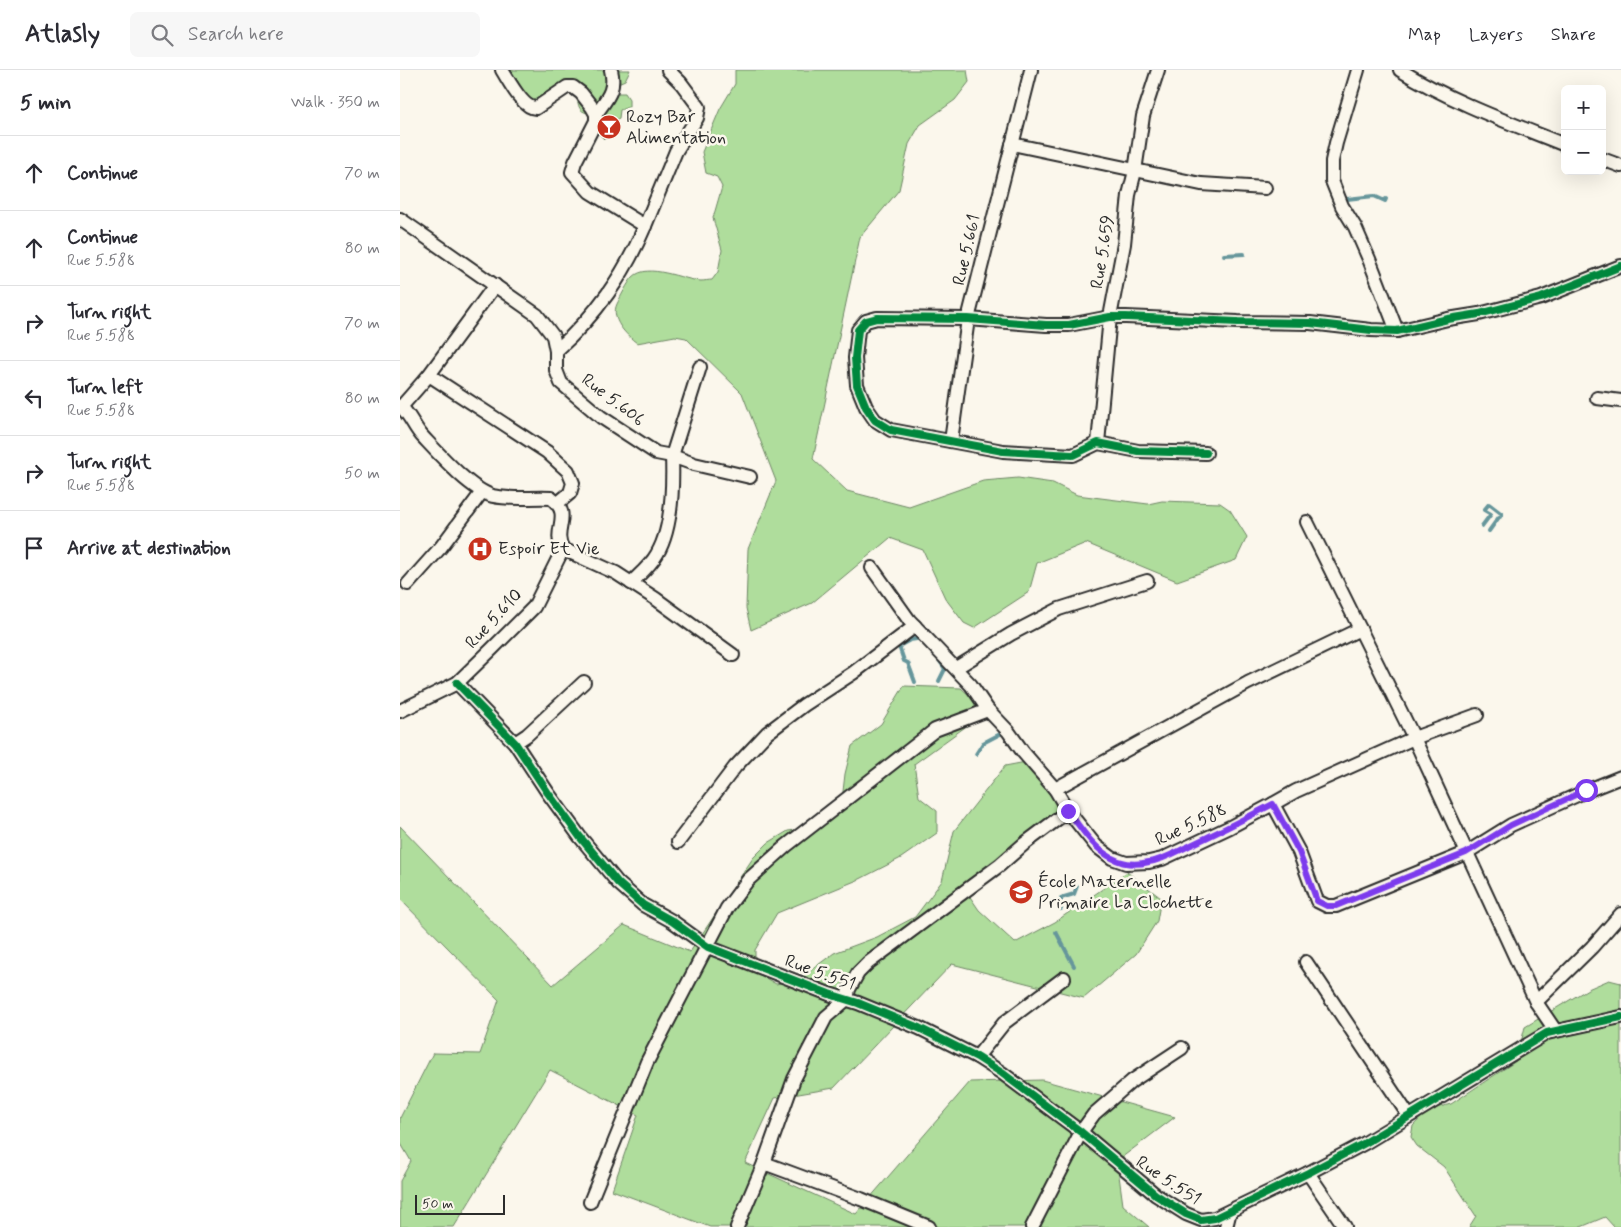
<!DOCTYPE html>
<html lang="en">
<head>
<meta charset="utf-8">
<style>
  body { margin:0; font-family:Mynerve,sans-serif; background:#f7f7f7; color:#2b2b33 }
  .controls { position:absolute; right:15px; top:15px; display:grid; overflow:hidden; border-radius:8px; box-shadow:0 5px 20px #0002 }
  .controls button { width:45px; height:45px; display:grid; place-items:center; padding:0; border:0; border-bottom:1px solid #e1e1e2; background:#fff; color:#2b2b33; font:25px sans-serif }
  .scale { position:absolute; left:15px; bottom:12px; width:90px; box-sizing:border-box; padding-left:5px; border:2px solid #2b2b2b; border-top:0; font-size:14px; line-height:18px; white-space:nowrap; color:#2b2b2b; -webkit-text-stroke:4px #fbf7ec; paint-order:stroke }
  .stop { position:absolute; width:15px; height:15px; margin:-11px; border:4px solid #7c3aed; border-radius:50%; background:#fff }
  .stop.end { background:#7c3aed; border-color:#fff; box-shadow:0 1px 5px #0008 }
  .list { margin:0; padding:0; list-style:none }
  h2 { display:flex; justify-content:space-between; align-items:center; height:65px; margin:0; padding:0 20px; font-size:21px }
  h2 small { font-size:16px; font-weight:400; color:#7c7c81 }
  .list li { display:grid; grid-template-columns:32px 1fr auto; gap:15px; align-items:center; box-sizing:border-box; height:75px; padding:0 20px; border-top:1px solid #e1e1e2 }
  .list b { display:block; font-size:19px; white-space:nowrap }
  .list p { margin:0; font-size:16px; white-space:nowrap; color:#7c7c81 }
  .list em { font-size:16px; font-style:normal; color:#7c7c81 }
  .icon { flex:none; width:28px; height:28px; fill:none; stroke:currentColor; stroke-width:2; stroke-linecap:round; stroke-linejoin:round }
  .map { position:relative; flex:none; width:1221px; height:1157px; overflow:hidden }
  header { display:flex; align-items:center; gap:30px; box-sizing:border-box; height:70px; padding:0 25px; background:#fff; border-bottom:1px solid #e1e1e2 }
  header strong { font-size:24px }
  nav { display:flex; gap:28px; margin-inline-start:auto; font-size:18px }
  .search { width:350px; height:45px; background:#f7f7f7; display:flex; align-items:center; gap:12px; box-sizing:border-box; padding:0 18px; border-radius:8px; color:#7c7c81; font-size:19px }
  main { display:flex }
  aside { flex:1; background:#fff }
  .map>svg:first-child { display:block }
</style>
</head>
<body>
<header>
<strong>Atlasly</strong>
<div class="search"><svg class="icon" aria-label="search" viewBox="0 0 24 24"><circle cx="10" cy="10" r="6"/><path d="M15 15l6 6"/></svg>Search here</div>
<nav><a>Map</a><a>Layers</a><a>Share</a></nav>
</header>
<main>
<aside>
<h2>5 min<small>Walk · 350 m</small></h2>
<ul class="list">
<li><svg class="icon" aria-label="ahead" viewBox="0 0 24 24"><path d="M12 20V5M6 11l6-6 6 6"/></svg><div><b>Continue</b></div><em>70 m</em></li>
<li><svg class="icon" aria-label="ahead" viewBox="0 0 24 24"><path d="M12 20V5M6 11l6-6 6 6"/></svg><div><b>Continue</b><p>Rue 5.588</p></div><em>80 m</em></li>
<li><svg class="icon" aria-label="right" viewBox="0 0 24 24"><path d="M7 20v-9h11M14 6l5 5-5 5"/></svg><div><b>Turn right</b><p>Rue 5.588</p></div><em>70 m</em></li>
<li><svg class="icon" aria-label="left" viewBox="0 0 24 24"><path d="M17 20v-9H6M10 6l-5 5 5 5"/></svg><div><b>Turn left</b><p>Rue 5.588</p></div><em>80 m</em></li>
<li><svg class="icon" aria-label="right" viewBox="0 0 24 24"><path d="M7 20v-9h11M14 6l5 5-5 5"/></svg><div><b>Turn right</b><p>Rue 5.588</p></div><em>50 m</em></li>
<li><svg class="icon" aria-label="arrive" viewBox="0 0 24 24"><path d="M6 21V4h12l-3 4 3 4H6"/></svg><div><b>Arrive at destination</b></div></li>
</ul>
</aside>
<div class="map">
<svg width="1221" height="1157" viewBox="0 0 1221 1157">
  <rect width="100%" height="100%" fill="#fbf7ec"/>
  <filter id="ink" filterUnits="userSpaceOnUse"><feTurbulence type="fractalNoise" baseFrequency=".02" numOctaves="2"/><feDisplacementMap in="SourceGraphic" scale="10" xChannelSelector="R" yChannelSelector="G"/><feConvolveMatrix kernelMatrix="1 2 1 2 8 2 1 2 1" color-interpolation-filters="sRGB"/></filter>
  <g filter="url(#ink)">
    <g fill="#afdd9c" stroke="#6d8464">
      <path d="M111,0H230L225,10L218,13L216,23H225L229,29V37L220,40L219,48L213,52L214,62L210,67L204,69L199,64L197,57C200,49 206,43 210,34L208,31L196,32L189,43C174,42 180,27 174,18L144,32H130Z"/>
      <path d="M335,0H567L569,12L555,30L520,55L509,74L499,120L460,167L413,389L447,421L509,437L583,411L618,408L653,413L677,425L748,434L762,431L820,433L830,440L847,467L836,490L777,511L686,473L637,493L629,522L574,558L564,553L545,528L523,480L490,468L412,533L351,560L346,538L348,479L376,411L342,323L286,268L275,266L237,273C226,265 210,249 217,234C220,228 228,212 233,207C248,192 283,210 301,211C304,211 309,210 312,210L318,202L322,180L313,148L322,117L317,107L306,103L302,82L320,39L335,14Z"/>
      <polygon points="504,616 561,618 577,632 579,647 514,694 519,727 537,741 537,763 501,788 460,809 377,843 355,880 355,902 376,914 399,909 434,883 477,867 515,847 542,811 554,761 605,696 626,692 660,733 651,756 621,778 562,815 579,840 615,873 655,852 727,802 761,828 757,851 736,884 684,928 552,894 434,1018 375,1028 345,1093 456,1144 570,1012 642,1010 775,1047 717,1091 723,1135 749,1157 310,1157 212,1120 238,1045 150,1000 54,1157 0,1157 0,1111 11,1091 0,1072 0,1048 33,983 80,984 99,930 0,829 0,756 153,915 224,855 290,882 353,788 368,773 388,761 411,758 442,730 445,704 452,676 481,654"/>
      <polygon points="1209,910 1221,913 1221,1157 1214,1157 1205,1147 1181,1157 1069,1157 1076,1146 1044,1097 1017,1076 1011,1067 1013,1056 1028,1040 1051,1034 1116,991 1125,957 1188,919"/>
    </g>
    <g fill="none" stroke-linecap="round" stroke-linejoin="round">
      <g stroke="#66969b" stroke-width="4">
        <polyline points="947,129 974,126 985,131 986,129"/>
        <polyline points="824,185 844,184"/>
        <polyline points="1082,456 1091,444 1084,440 1089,434 1102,444"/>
        <polyline points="1089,461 1099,447 1100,447"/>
        <polyline points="537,587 545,599 539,611"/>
        <polyline points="515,612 508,593 504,591 499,576 510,570 523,568"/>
        <polyline points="576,684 583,673 604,662"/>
        <polyline points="661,839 661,828 674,824 677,816"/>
        <polyline points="656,862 674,896"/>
      </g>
      <defs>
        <g id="minor">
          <path d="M102,0C109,11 123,39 136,38L167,17H173L181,23L192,37L196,44V51L175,92L172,102L190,122L245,156L276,81L297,48L299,37L281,13L268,0"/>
          <polyline points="958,0 936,73 932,91 932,111 942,136 955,157 969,189 997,261"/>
          <path d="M1000,0C1050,31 1110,53 1165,75"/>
          <path d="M196,44C207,28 216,20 211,0"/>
          <polyline points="612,74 801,114 865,118"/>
          <polyline points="1202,89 1221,96"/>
          <polyline points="0,149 137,245 153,266 156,281 156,300 161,313 201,347 256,383 272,386 300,297"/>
          <path d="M156,281C196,245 224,206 245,156"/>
          <polyline points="29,305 147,382 168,401 173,413 170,423 158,433"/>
          <polyline points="1197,328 1221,331"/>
          <path d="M0,336C10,344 14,358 23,367C39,384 71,420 93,426C111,430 132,427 151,428C174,445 151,460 163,479L134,537L92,579L57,613L0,641"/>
          <polyline points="1,337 29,305 95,215"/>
          <polyline points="551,371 568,249 631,0"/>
          <polyline points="698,373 710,247 724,174 729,125 735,101 743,46 758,0"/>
          <polyline points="806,383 738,381 698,373 673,385 603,381 491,360 475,350 466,337 457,315 455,288 458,260 466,251 477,248 568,249 646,255 669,255 710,247 726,247 838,252 910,253 971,260 997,261 1048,249 1079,244 1141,228 1221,196"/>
          <polyline points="907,452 1014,668 1136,932 1155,960"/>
          <polyline points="163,479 216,503 256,529 333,585"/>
          <polyline points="472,498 509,550 571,615 588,640 608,661 623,682 655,719 668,741 696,776 712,788 726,793 749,792 762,789 830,757 873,734 899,782 917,831 927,836 936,836 1066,783 1111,755 1186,721 1221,707"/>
          <path d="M231,513C240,504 251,495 257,484C272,459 273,414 272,386L294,394L350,407"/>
          <polyline points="8,514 41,477 82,422"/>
          <polyline points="556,598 611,564 659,539 747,511"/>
          <polyline points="57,613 115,673 148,723 180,767 218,813 243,835 272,851 308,877 429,924 458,933 519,958 577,987 602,1003 681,1062 756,1125 786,1144 801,1150 815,1148 908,1103 965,1073 1147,963 1221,947"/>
          <polyline points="115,673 127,665 184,612"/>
          <polyline points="655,719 848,613 960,559"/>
          <polyline points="873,734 896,721 1014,668 1077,645"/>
          <polyline points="278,772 335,697 367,663 404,635 453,603 515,556"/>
          <polyline points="906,892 1009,1046"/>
          <polyline points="1136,932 1192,877 1221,844"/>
          <polyline points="577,987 604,953 664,908"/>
          <polyline points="364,1093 461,1129 529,1157"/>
          <polyline points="908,1103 945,1157"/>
          <polyline points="190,1132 247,992 327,838 348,810 386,776 535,660 588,640"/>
          <polyline points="337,1157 364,1093 394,1009 426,947 447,929 449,919 458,903 468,893 600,795 624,774 668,741"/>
          <polyline points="632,1157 681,1062 694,1044 732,1011 782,978"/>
          <polyline points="826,1157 830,1141"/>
        </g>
      </defs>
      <use href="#minor" stroke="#2b2b2b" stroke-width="16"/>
      <use href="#minor" stroke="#fbf7ec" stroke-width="12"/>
      <defs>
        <g id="cycleway">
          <polyline points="806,383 738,381 698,373 673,385 603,381 491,360 475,350 466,337 457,315 455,288 458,260 466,251 477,248 568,249 646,255 669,255 710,247 726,247 838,252 910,253 971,260 997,261 1048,249 1079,244 1141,228 1221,196"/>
          <polyline points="57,613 115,673 148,723 180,767 218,813 243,835 272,851 308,877 429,924 458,933 519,958 577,987 602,1003 681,1062 756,1125 786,1144 801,1150 815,1148 908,1103 965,1073 1147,963 1221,947"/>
        </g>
      </defs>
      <use href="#cycleway" stroke="#fbf7ec" stroke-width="11"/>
      <use href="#cycleway" stroke="#00873e" stroke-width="8"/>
    </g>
  </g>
  <g fill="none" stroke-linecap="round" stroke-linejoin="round" filter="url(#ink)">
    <path stroke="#7c3aed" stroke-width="6" d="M668,741C681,758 693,778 712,788C723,794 737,795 749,792C764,790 778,781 791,775C819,762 846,748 873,734L899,782L917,831L927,836H936L1066,783L1111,755L1186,720"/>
  </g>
  <defs>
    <symbol id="bar-disc" viewBox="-11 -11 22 22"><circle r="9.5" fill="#c8321e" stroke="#fbf7ec"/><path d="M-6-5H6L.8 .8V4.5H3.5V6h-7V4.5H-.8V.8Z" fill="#fff"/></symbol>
    <symbol id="hospital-disc" viewBox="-11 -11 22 22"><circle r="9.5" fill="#c8321e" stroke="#fbf7ec"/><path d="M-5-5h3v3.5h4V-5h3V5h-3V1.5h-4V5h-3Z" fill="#fff"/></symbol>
    <symbol id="school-disc" viewBox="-11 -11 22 22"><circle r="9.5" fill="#c8321e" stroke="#fbf7ec"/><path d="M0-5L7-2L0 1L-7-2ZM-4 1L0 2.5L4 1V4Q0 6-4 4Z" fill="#fff"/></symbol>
  </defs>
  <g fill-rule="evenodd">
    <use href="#bar-disc" x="195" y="43" width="28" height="28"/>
    <use href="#hospital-disc" x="66" y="465" width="28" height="28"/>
    <use href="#school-disc" x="607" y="808" width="28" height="28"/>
  </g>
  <g text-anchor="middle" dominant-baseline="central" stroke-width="5" stroke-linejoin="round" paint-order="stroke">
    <g font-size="18" fill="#2b2b2b" stroke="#fbf7ec" text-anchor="start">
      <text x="226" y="47">Rozy Bar<tspan x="226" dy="21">Alimentation</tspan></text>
      <text x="98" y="479">Espoir Et Vie</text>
      <text x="638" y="812">École Maternelle<tspan x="638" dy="21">Primaire La Clochette</tspan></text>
    </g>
    <g font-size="18" fill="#2b2b2b" stroke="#fbf7ec">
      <text transform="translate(567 180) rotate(-77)">Rue 5.661</text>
      <text transform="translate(703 182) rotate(-81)">Rue 5.659</text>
      <text transform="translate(213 330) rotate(37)">Rue 5.606</text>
      <text transform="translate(94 549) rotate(-47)">Rue 5.610</text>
      <text transform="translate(791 755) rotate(-25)">Rue 5.588</text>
      <text transform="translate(420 903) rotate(20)">Rue 5.551</text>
      <text transform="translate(768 1111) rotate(34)">Rue 5.551</text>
    </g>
  </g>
</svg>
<div class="controls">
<button>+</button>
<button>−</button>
</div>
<div class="scale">50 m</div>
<div class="stop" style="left:1186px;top:720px"></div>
<div class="stop end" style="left:668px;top:741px"></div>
</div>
</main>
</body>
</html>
